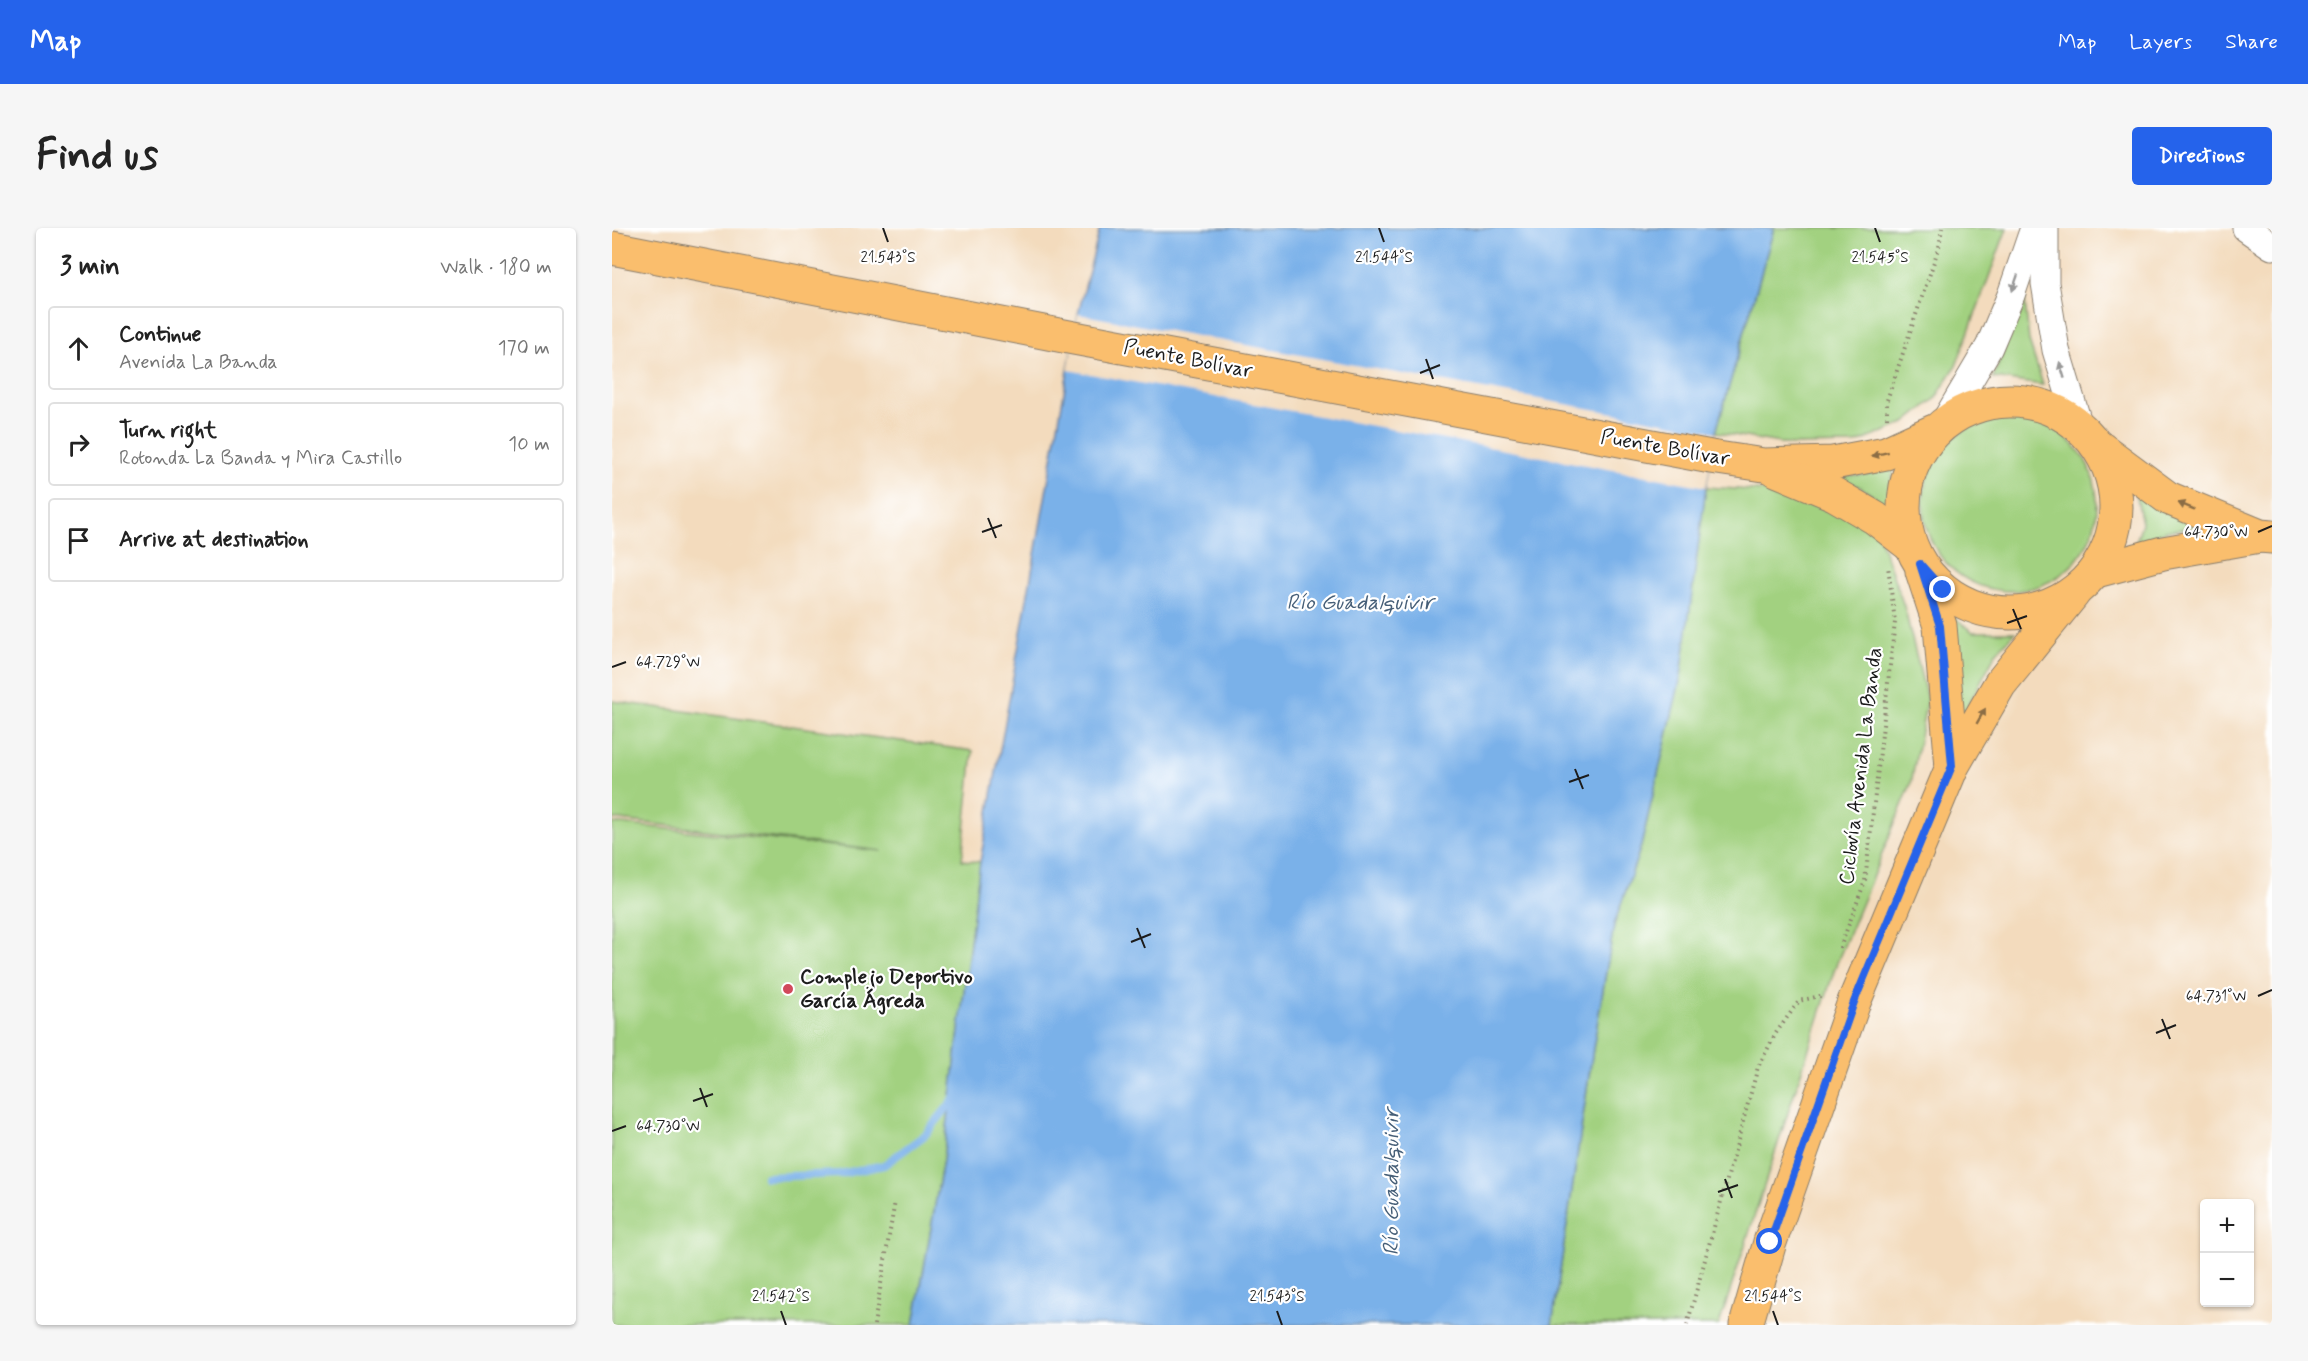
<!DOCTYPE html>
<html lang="en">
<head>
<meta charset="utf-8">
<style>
  body { margin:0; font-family:Mynerve,sans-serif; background:#f6f6f6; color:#222 }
  .controls { position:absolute; right:18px; bottom:18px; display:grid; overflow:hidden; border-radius:6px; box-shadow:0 2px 4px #0004 }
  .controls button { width:54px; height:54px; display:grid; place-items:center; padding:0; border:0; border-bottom:2px solid #e0e0e0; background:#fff; color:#222; font:30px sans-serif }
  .stop { position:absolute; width:18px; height:18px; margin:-14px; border:4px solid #2563eb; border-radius:50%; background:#fff }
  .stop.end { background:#2563eb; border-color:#fff; box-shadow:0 2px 6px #0008 }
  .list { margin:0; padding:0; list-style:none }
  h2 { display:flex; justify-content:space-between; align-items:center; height:78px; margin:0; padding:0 24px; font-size:26px }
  h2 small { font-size:20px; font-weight:400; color:#767676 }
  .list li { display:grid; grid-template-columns:39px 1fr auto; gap:18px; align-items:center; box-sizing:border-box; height:84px; margin:0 12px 12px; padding:0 12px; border:2px solid #e0e0e0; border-radius:6px }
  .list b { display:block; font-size:22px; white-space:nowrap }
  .list p { margin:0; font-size:20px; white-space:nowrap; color:#767676 }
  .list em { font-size:20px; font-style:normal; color:#767676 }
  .icon { flex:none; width:33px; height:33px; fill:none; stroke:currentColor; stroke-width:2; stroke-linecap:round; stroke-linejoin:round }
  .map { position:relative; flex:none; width:1660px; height:1097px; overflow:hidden; border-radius:6px }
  header { display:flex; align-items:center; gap:36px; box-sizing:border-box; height:84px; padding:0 30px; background:#2563eb; color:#fff }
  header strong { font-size:28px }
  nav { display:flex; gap:33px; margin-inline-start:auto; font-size:21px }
  .intro { display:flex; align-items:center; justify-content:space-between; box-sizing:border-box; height:144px; padding:0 36px }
  h1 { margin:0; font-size:42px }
  .button { padding:15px 27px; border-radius:6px; background:#2563eb; color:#fff; font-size:21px; font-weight:700 }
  main { display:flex; gap:36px; padding:0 36px }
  aside { flex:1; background:#fff; border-radius:6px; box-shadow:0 2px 4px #0004 }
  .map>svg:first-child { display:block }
</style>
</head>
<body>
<header>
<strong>Map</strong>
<nav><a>Map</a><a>Layers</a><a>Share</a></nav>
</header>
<div class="intro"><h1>Find us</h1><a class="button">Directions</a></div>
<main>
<aside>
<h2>3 min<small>Walk · 180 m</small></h2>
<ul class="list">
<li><svg class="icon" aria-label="ahead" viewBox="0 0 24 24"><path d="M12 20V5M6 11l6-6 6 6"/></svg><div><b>Continue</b><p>Avenida La Banda</p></div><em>170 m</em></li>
<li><svg class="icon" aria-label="right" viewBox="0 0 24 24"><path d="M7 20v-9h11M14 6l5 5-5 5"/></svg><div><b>Turn right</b><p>Rotonda La Banda y Mira Castillo</p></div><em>10 m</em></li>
<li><svg class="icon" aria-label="arrive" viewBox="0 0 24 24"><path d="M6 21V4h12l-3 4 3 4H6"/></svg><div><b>Arrive at destination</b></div></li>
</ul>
</aside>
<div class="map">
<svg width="1660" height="1097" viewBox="0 0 1660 1097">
  <rect width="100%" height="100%" fill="#fff"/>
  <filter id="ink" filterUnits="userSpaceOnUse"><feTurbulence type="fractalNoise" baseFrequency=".0167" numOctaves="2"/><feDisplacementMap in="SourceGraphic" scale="12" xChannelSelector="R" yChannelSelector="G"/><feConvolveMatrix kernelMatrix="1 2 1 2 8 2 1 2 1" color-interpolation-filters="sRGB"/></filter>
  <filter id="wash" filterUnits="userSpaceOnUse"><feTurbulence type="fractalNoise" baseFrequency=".008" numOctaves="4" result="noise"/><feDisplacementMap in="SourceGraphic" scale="24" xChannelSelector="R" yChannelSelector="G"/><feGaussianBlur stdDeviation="1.35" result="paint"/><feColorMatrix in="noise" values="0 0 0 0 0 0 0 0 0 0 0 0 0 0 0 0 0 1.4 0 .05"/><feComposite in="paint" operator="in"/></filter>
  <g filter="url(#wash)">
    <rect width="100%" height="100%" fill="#f3dbbd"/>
    <g fill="#a2d180" stroke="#5f764e" stroke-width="1.5">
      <polygon points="1162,0 1395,0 1344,138 1323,171 1293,195 1243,216 1179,217 1104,204"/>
      <polygon points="1410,43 1417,113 1431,157 1381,150 1397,107"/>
      <circle cx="1398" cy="276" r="87"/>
      <polygon points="1282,239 1278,264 1279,280 1248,259 1219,248 1251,247"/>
      <polygon points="1094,259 1155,263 1227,278 1266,306 1292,378 1315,471 1299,556 1224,737 1107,1097 940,1097 981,821 1002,697 1029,618 1069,448"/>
      <polygon points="1524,265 1590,298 1553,303 1523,317 1530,295"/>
      <polygon points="1332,381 1361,404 1403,404 1384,425 1345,498"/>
      <polygon points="0,473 361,523 350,632 368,634 331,932 302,1097 0,1097 0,595 270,623 0,591"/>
    </g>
    <polygon fill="#7ab1e9" stroke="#4b6682" stroke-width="1.5" points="488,0 1162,0 1104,204 1094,259 1069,448 1029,618 1002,697 981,821 940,1097 302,1097 331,932 368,634 466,86"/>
    <polygon fill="#f3dbbd" points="466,86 1104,204 1094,259 456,142"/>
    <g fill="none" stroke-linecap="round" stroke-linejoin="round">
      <polyline stroke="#7ab1e9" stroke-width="8" points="154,949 228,946 272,937 313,907 344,869"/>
    </g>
  </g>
  <g filter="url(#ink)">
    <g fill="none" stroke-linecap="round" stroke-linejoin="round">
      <defs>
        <g id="minor">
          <polyline points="1433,0 1433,55 1444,122 1467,198"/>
          <polyline points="1634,0 1660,18"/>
          <polyline points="1332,195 1377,119 1399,67 1422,0"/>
        </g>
        <g id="major">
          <polyline points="0,20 462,110 1099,229 1152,237 1221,235 1274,225 1322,203"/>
          <circle cx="1398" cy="279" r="106"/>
          <polyline points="1487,219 1556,270 1648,308 1660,309"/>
          <polyline points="1162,241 1222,266 1263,290 1299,318"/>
          <polyline points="1310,343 1328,398 1340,539"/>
          <polyline points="1484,343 1551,325 1648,308"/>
          <polyline points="1134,1097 1158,1014 1242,774 1340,539 1388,456 1461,366"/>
        </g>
      </defs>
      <use href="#minor" stroke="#887c6c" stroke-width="29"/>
      <use href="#major" stroke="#887c6c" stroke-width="35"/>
      <g stroke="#887c6c" stroke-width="4" stroke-dasharray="1.5 4.5" stroke-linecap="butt">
        <polyline points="1275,190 1275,172 1327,19 1330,0"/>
        <polyline points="1228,720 1253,653 1283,394 1276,338"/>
        <polyline points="262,1097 283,973"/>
        <polyline points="1075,1097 1146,839 1164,805 1187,773 1212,767"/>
      </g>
      <use href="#minor" stroke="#fff" stroke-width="27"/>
      <use href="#major" stroke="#fabe6d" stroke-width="33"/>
    </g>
    <defs><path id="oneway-solid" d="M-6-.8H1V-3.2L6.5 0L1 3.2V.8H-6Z" transform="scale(1.5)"/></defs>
    <g fill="#999">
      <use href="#oneway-solid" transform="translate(1403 55) rotate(109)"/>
      <use href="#oneway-solid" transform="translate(1450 142) rotate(-107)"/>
    </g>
    <g fill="#8b6d44">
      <use href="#oneway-solid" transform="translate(1268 226) rotate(166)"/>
      <use href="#oneway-solid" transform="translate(1574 278) rotate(-158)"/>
      <use href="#oneway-solid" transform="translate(1369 488) rotate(-60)"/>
    </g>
  </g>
  <g fill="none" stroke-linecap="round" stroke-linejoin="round" filter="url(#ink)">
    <polyline stroke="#2563eb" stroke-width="8" points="1158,1014 1242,774 1340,538 1328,398 1308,336 1331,362"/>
  </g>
  <path fill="none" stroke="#1c1c1c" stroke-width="2" d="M271,0L276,14M767,0L772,14M1263,0L1268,14M814,131L821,151M808,145L828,137M376,290L384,310M370,304L390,297M1646,304L1660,298M1401,381L1409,401M1395,395L1415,388M0,439L14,434M963,541L971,561M957,554L977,547M525,700L533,720M519,714L539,706M1646,768L1660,762M1550,791L1558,811M1544,805L1564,797M88,860L95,879M81,873L101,866M0,903L14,898M1113,951L1120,970M1106,964L1126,957M169,1083L174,1097M665,1083L670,1097M1161,1083L1166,1097"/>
  <circle fill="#d1495b" stroke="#fff" stroke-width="2" cx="176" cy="761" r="6"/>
  <g text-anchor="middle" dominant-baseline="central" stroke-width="4.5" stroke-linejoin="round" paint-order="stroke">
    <g font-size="21" fill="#1c1c1c" stroke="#fff">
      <text transform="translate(576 131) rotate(11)">Puente Bolívar</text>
      <text transform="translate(1053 220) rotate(10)">Puente Bolívar</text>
      <text transform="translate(1249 538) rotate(-83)">Ciclovía Avenida La Banda</text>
    </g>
    <g font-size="21" font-weight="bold" fill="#1c1c1c" stroke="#fff" text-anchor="start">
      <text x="188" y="749">Complejo Deportivo<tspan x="188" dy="24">García Ágreda</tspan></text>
    </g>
    <g font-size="22" font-style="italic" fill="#465f78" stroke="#fff">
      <text x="748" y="375">Río Guadalquivir</text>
      <text transform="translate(780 954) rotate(-90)">Río Guadalquivir</text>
    </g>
  </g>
  <g font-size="15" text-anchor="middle" fill="#1c1c1c" stroke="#fff" stroke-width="4.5" stroke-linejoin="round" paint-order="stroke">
    <text x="772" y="34">21.544°S</text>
    <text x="276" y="34">21.543°S</text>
    <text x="1268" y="34">21.545°S</text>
    <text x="1604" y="309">64.730°W</text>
    <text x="56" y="439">64.729°W</text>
    <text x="1604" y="773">64.731°W</text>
    <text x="56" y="903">64.730°W</text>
    <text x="169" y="1073">21.542°S</text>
    <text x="665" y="1073">21.543°S</text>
    <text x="1161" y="1073">21.544°S</text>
  </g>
</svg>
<div class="controls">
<button>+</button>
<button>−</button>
</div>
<div class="stop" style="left:1158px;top:1014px"></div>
<div class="stop end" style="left:1331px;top:362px"></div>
</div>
</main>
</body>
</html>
